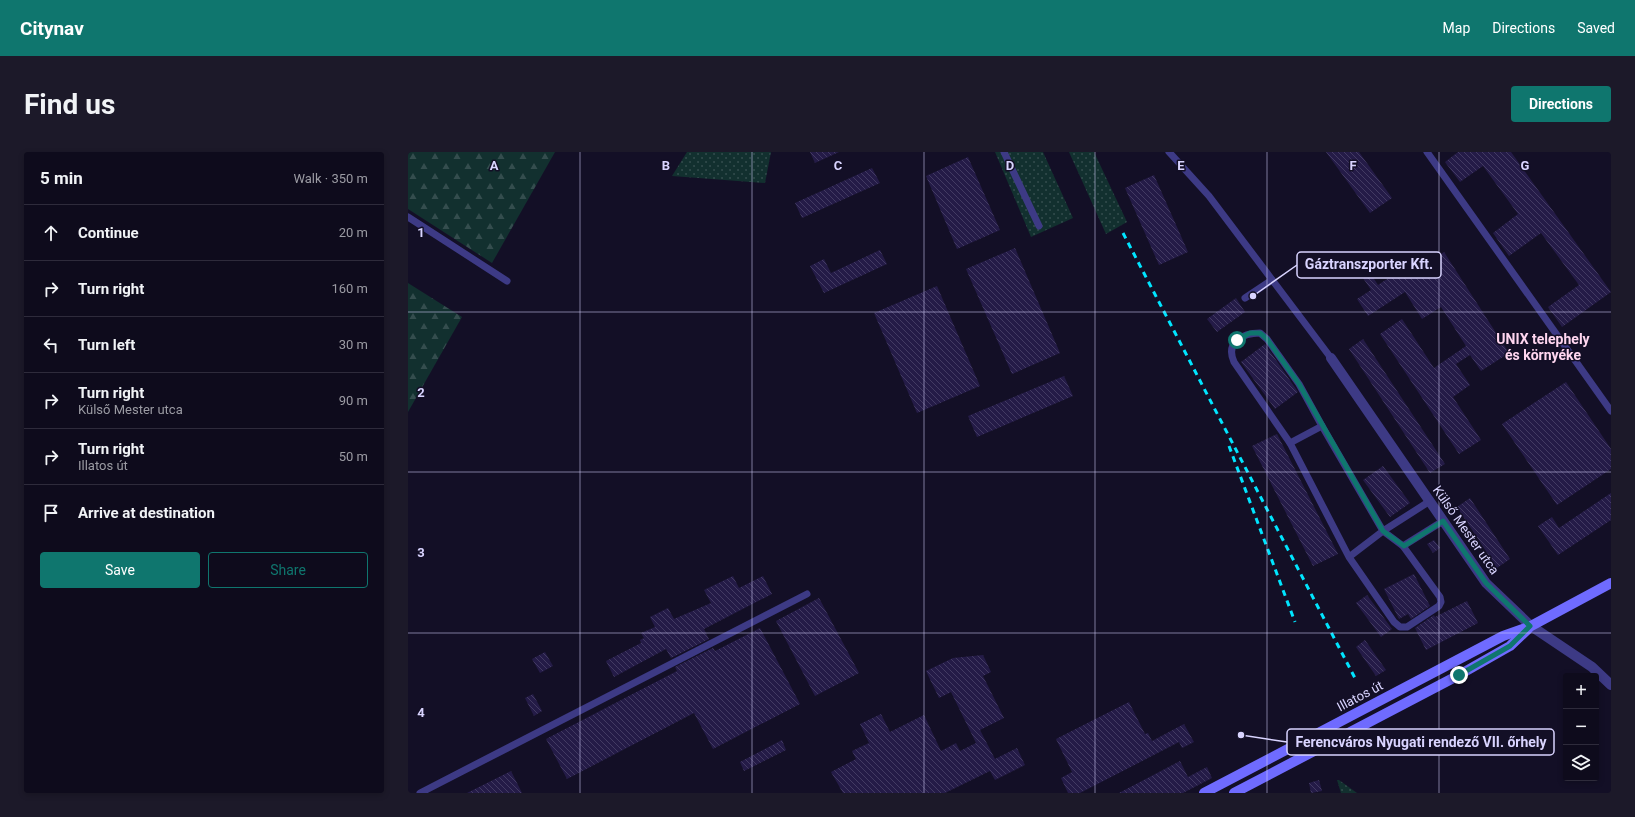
<!DOCTYPE html>
<html lang="en">
<head>
<meta charset="utf-8">
<style>
  body { margin:0; font-family:Roboto,sans-serif; background:#1c1929; color:#f1f3f6 }
  .controls { position:absolute; right:12px; bottom:12px; display:grid; overflow:hidden; border-radius:4px; box-shadow:0 2px 6px #0003 }
  .controls button { width:36px; height:36px; display:grid; place-items:center; padding:0; border:0; border-bottom:1px solid #2e2b3b; background:#0e0b1c; color:#f1f3f6; font:20px sans-serif }
  .stop { position:absolute; width:12px; height:12px; margin:-9px; border:3px solid #0f766e; border-radius:50%; background:#fff }
  .stop.end { background:#0f766e; border-color:#fff; box-shadow:0 1px 4px #0008 }
  .list { margin:0; padding:0; list-style:none }
  h2 { display:flex; justify-content:space-between; align-items:center; height:52px; margin:0; padding:0 16px; font-size:17px }
  h2 small { font-size:13px; font-weight:400; color:#9b9ba3 }
  .list li { display:grid; grid-template-columns:26px 1fr auto; gap:12px; align-items:center; box-sizing:border-box; height:56px; padding:0 16px; border-top:1px solid #2e2b3b }
  .list b { display:block; font-size:15px; white-space:nowrap }
  .list p { margin:0; font-size:13px; white-space:nowrap; color:#9b9ba3 }
  .list em { font-size:13px; font-style:normal; color:#9b9ba3 }
  .actions { display:flex; gap:8px; padding:12px 16px }
  .actions a { flex:1; padding:9px 0; border:1px solid #0f766e; border-radius:4px; text-align:center; font-size:14px; color:#0f766e }
  .actions .main { background:#0f766e; color:#fff }
  .icon { flex:none; width:22px; height:22px; fill:none; stroke:currentColor; stroke-width:2; stroke-linecap:round; stroke-linejoin:round }
  .map { position:relative; flex:none; width:1203px; height:641px; overflow:hidden; border-radius:4px }
  header { display:flex; align-items:center; gap:24px; box-sizing:border-box; height:56px; padding:0 20px; background:#0f766e; color:#fff }
  header strong { font-size:19px }
  nav { display:flex; gap:22px; margin-inline-start:auto; font-size:14px }
  .intro { display:flex; align-items:center; justify-content:space-between; box-sizing:border-box; height:96px; padding:0 24px }
  h1 { margin:0; font-size:28px }
  .button { padding:10px 18px; border-radius:4px; background:#0f766e; color:#fff; font-size:14px; font-weight:700 }
  main { display:flex; gap:24px; padding:0 24px }
  aside { flex:1; background:#0e0b1c; border-radius:4px; box-shadow:0 2px 6px #0003 }
  .map>svg:first-child { display:block }
</style>
</head>
<body>
<header>
<strong>Citynav</strong>
<nav><a>Map</a><a>Directions</a><a>Saved</a></nav>
</header>
<div class="intro"><h1>Find us</h1><a class="button">Directions</a></div>
<main>
<aside>
<h2>5 min<small>Walk · 350 m</small></h2>
<ul class="list">
<li><svg class="icon" aria-label="ahead" viewBox="0 0 24 24"><path d="M12 20V5M6 11l6-6 6 6"/></svg><div><b>Continue</b></div><em>20 m</em></li>
<li><svg class="icon" aria-label="right" viewBox="0 0 24 24"><path d="M7 20v-9h11M14 6l5 5-5 5"/></svg><div><b>Turn right</b></div><em>160 m</em></li>
<li><svg class="icon" aria-label="left" viewBox="0 0 24 24"><path d="M17 20v-9H6M10 6l-5 5 5 5"/></svg><div><b>Turn left</b></div><em>30 m</em></li>
<li><svg class="icon" aria-label="right" viewBox="0 0 24 24"><path d="M7 20v-9h11M14 6l5 5-5 5"/></svg><div><b>Turn right</b><p>Külső Mester utca</p></div><em>90 m</em></li>
<li><svg class="icon" aria-label="right" viewBox="0 0 24 24"><path d="M7 20v-9h11M14 6l5 5-5 5"/></svg><div><b>Turn right</b><p>Illatos út</p></div><em>50 m</em></li>
<li><svg class="icon" aria-label="arrive" viewBox="0 0 24 24"><path d="M6 21V4h12l-3 4 3 4H6"/></svg><div><b>Arrive at destination</b></div></li>
</ul>
<div class="actions"><a class="main">Save</a><a>Share</a></div>
</aside>
<div class="map">
<svg width="1203" height="641" viewBox="0 0 1203 641">
  <defs>
    <pattern id="grass-dots" width="8" height="8" patternUnits="userSpaceOnUse"><rect width="8" height="8" fill="#12302f"/><path d="M2 2h.1M6 6h.1" fill="none" stroke="#344d4e" stroke-width="1.8" stroke-linecap="round"/></pattern>
    <pattern id="forest-firs" width="22" height="20" patternUnits="userSpaceOnUse"><rect width="22" height="20" fill="#12302f"/><path d="M5 1l3.5 6h-7zM16 11l3.5 6h-7z" fill="#344d4e"/></pattern>
    <pattern id="building-back-hatch" width="6" height="6" patternUnits="userSpaceOnUse"><rect width="6" height="6" fill="#241b47"/><path d="M-1 5l2 2M0 0l6 6M5-1l2 2" fill="none" stroke="#433b63"/></pattern>
  </defs>
  <rect width="100%" height="100%" fill="#130f26"/>
  <g fill="url(#grass-dots)">
    <polygon points="279,0 363,0 357,31 264,24"/>
    <polygon points="587,0 635,0 665,66 623,85"/>
    <polygon points="661,0 686,0 719,70 698,82"/>
    <polygon points="929,628 931,628 949,641 933,641"/>
  </g>
  <g fill="url(#forest-firs)">
    <polygon points="0,0 147,0 84,111 0,57"/>
    <polygon points="0,131 54,165 0,260"/>
  </g>
  <g fill="url(#building-back-hatch)">
    <polygon points="402,0 431,0 407,11"/>
    <polygon points="918,0 951,0 984,46 962,61"/>
    <polygon points="1050,0 1103,0 1203,140 1154,175 1140,155 1171,133 1133,81 1101,104 1085,81 1110,62 1075,14 1052,30 1037,10"/>
    <polygon points="560,5 592,78 549,97 518,24"/>
    <polygon points="464,16 472,31 394,66 387,51"/>
    <polygon points="746,23 780,100 751,113 717,36"/>
    <polygon points="607,96 652,201 604,222 558,117"/>
    <polygon points="472,98 479,112 416,141 402,114 416,107 423,121"/>
    <polygon points="1036,100 1101,201 1073,219 1062,203 1048,212 1062,233 1045,245 1073,288 1051,302 972,182 994,167 1026,216 1058,194 1033,155 1014,167 997,140 960,164 949,147 963,138 951,120 959,116 970,133 985,123 982,117 1000,105 1008,118"/>
    <polygon points="529,134 572,234 509,261 466,161"/>
    <polygon points="828,146 837,160 809,180 799,167"/>
    <polygon points="955,187 1037,312 1022,321 941,197"/>
    <polygon points="857,192 890,240 867,257 833,210"/>
    <polygon points="656,224 665,244 569,285 560,264"/>
    <polygon points="1158,230 1203,297 1203,317 1149,353 1094,272"/>
    <polygon points="869,282 930,402 905,414 844,294"/>
    <polygon points="975,314 1002,351 982,365 955,328"/>
    <polygon points="1203,341 1203,368 1150,403 1130,374 1144,365 1151,376"/>
    <polygon points="1062,346 1102,407 1089,416 1049,355"/>
    <polygon points="1026,388 1032,396 1025,401 1019,392"/>
    <polygon points="1006,422 1022,454 1003,467 1000,462 991,467 976,437"/>
    <polygon points="325,424 331,436 355,424 364,442 296,477 301,487 263,506 258,497 206,525 198,509 233,491 232,488 236,486 233,481 247,475 242,465 260,456 266,467 303,451 296,438"/>
    <polygon points="959,443 984,477 973,485 948,451"/>
    <polygon points="411,446 451,521 407,544 368,469"/>
    <polygon points="1059,449 1070,471 1018,498 1007,476 1026,463 1027,465"/>
    <polygon points="352,476 392,552 305,597 286,561 159,627 138,587 269,519 267,515 305,496 307,499"/>
    <polygon points="957,488 978,518 968,524 948,495"/>
    <polygon points="137,500 145,514 132,521 124,507"/>
    <polygon points="575,503 583,520 575,524 596,566 572,578 587,607 609,596 617,613 587,628 582,619 537,641 435,641 423,620 448,607 444,599 461,591 452,572 473,562 482,580 516,563 533,599 548,591 552,599 568,591 543,540 531,546 518,519 545,506"/>
    <polygon points="125,542 134,559 126,564 117,546"/>
    <polygon points="721,550 737,582 740,581 744,589 776,572 786,590 774,596 771,590 672,641 660,641 653,626 664,620 648,587"/>
    <polygon points="374,588 378,598 336,619 332,610"/>
    <polygon points="772,609 780,625 799,615 804,626 775,641 711,641"/>
    <polygon points="103,619 114,641 59,641"/>
    <polygon points="911,628 914,639 903,641 901,631"/>
  </g>
  <g fill="none" stroke-linecap="round" stroke-linejoin="round">
    <g stroke="#3d3a85" stroke-width="7">
      <polyline points="596,0 631,74"/>
      <polyline points="761,0 801,44 923,206"/>
      <polyline points="1019,0 1203,259"/>
      <polyline points="0,65 99,129"/>
      <polyline points="837,146 864,128"/>
      <path d="M882,291L826,210C817,190 835,181 852,181L859,187L891,232L914,274"/>
      <polyline points="995,394 1035,369"/>
      <polyline points="941,405 882,291 914,274 975,379 995,394 1032,445 1033,450 1031,454 999,475 992,475 986,470 941,405 975,379 1022,349"/>
      <polyline points="12,641 399,442"/>
    </g>
    <polyline stroke="#3d3a85" stroke-width="10" points="923,206 1078,431 1123,474 1184,515 1203,533"/>
    <g stroke="#6f6bff" stroke-width="10">
      <polyline points="796,641 1095,484 1123,474 1203,431"/>
      <polyline points="826,641 1051,523 1102,494 1120,477"/>
    </g>
    <g stroke="#00e5ff" stroke-width="3" stroke-dasharray="6 5" stroke-linecap="butt">
      <polyline points="715,81 948,528"/>
      <polyline points="821,294 887,470"/>
    </g>
  </g>
  <g fill="none" stroke-linecap="round" stroke-linejoin="round">
    <polyline stroke="#0f766e" stroke-width="5" points="829,188 842,181 852,181 859,187 891,232 975,379 996,394 1035,369 1078,431 1122,474 1102,494 1051,523"/>
  </g>
  <path fill="none" stroke="#d9d4ff" stroke-width="1" stroke-opacity="0.55" d="M172,0V641M344,0V641M516,0V641M687,0V641M859,0V641M1031,0V641M0,160H1203M0,320H1203M0,481H1203"/>
  <g text-anchor="middle" dominant-baseline="central" stroke-width="3" stroke-linejoin="round" paint-order="stroke">
    <g font-size="13" fill="#d9d4ff" stroke="#130f26">
      <text transform="translate(1058 378) rotate(55)">Külső Mester utca</text>
      <text transform="translate(952 544) rotate(-28)">Illatos út</text>
    </g>
    <g font-size="14" font-weight="bold" fill="#ffd6f0" stroke="#130f26">
      <text x="1135" y="187">UNIX telephely<tspan x="1135" dy="16">és környéke</tspan></text>
    </g>
  </g>
  <g font-size="13" text-anchor="middle" font-weight="bold" fill="#d9d4ff" stroke="#130f26" stroke-width="3" stroke-linejoin="round" paint-order="stroke">
    <text x="86" y="18">A</text>
    <text x="258" y="18">B</text>
    <text x="430" y="18">C</text>
    <text x="602" y="18">D</text>
    <text x="773" y="18">E</text>
    <text x="945" y="18">F</text>
    <text x="1117" y="18">G</text>
    <text x="13" y="85">1</text>
    <text x="13" y="245">2</text>
    <text x="13" y="405">3</text>
    <text x="13" y="565">4</text>
  </g>
  <path fill="none" stroke="#d9d4ff" stroke-width="1.5" d="M845 144L889 113M833 583L879 590"/>
  <g fill="#d9d4ff" stroke="#130f26" stroke-width="1.5">
    <circle cx="845" cy="144" r="4"/>
    <circle cx="833" cy="583" r="4"/>
  </g>
  <g fill="#130f26" stroke="#d9d4ff" stroke-width="1.5">
    <rect x="889" y="100" width="144" height="26" rx="4"/>
    <rect x="879" y="577" width="267" height="26" rx="4"/>
  </g>
  <g font-size="14" text-anchor="middle" font-weight="bold" fill="#d9d4ff">
    <text x="961" y="117">Gáztranszporter Kft.</text>
    <text x="1013" y="595">Ferencváros Nyugati rendező VII. őrhely</text>
  </g>
</svg>
<div class="controls">
<button>+</button>
<button>−</button>
<button><svg class="icon" aria-label="layers" viewBox="0 0 24 24"><path d="M12 4l9 5-9 5-9-5zM3 14l9 5 9-5"/></svg></button>
</div>
<div class="stop" style="left:829px;top:188px"></div>
<div class="stop end" style="left:1051px;top:523px"></div>
</div>
</main>
</body>
</html>
